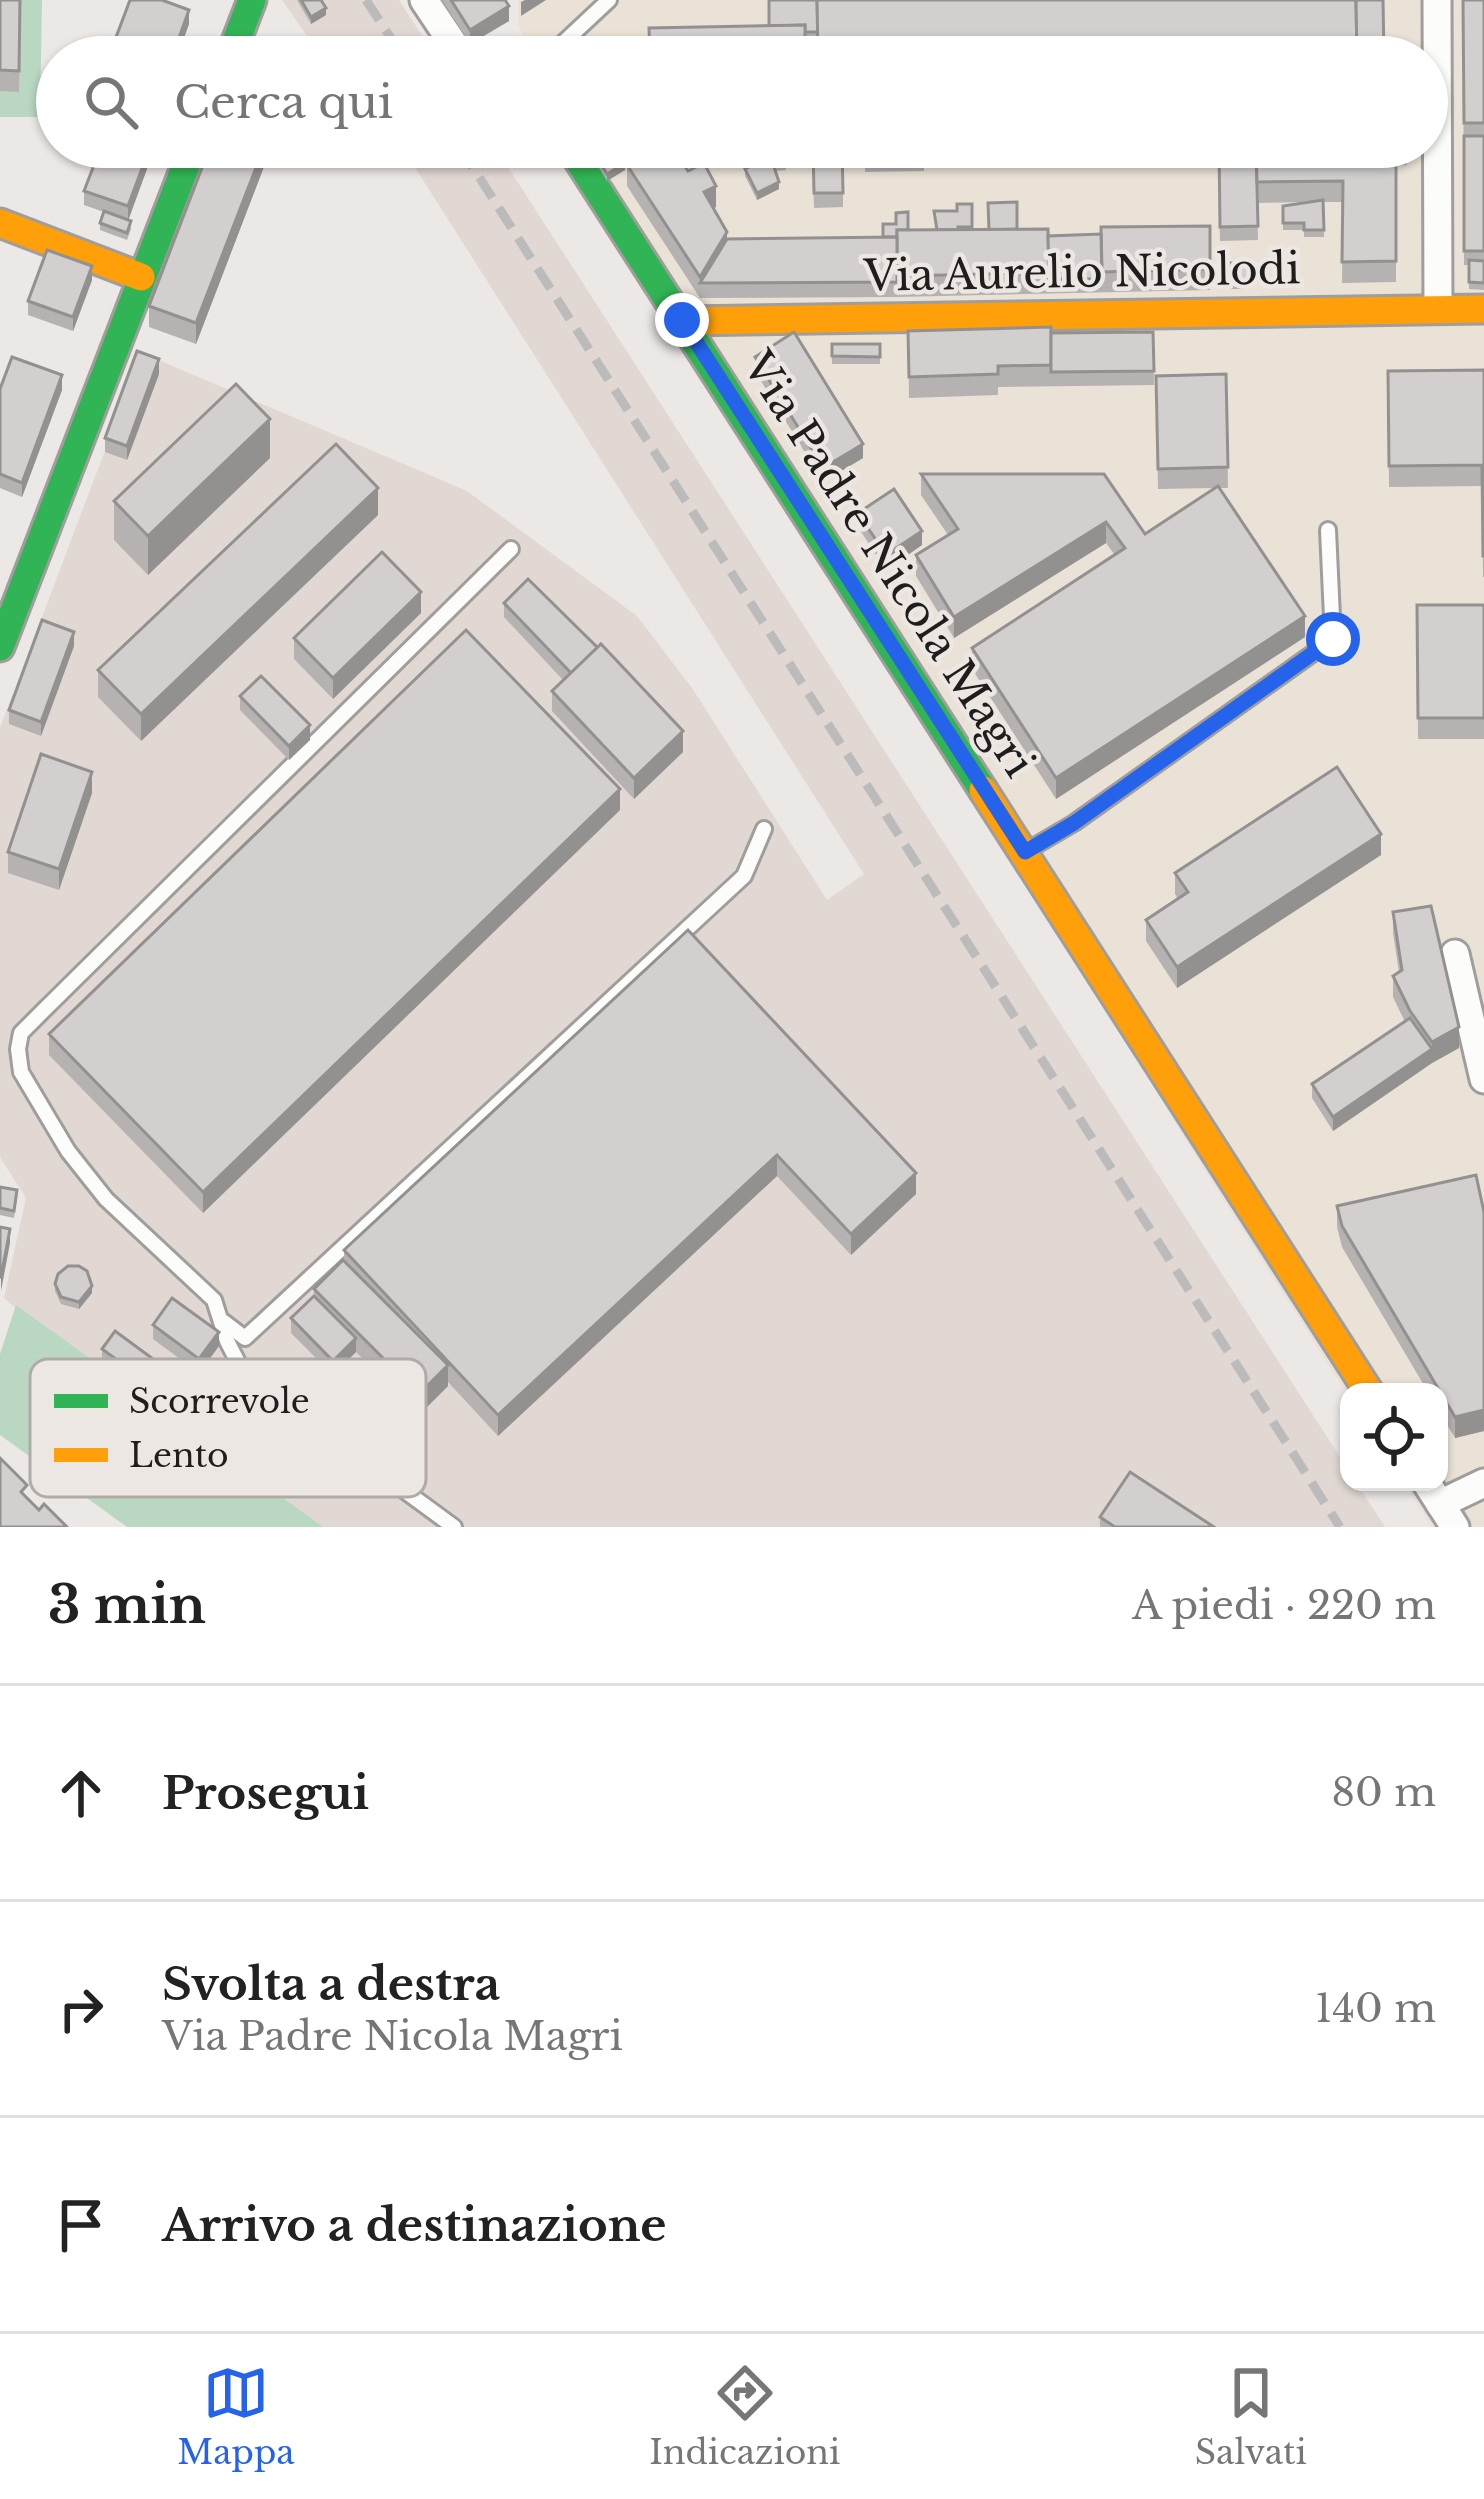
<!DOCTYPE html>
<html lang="it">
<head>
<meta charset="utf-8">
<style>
  body { margin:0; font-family:"Libre Baskerville",serif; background:#f2f2f2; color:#222 }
  .controls { position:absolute; right:36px; bottom:36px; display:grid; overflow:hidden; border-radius:24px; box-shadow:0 3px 9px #0004 }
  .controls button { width:108px; height:108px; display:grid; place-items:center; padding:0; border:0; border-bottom:3px solid #e0e0e0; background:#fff; color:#222; font:60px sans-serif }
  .stop { position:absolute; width:36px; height:36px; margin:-27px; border:9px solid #2563eb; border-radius:50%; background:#fff }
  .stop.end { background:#2563eb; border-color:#fff; box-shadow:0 3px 12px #0008 }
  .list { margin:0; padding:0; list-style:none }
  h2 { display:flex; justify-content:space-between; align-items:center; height:156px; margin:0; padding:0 48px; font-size:51px }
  h2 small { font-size:39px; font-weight:400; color:#767676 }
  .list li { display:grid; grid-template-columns:78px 1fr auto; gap:36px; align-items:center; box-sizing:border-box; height:216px; padding:0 48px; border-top:3px solid #e0e0e0 }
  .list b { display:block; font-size:45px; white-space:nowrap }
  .list p { margin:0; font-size:39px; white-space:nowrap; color:#767676 }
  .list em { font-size:39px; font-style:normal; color:#767676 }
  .icon { flex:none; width:66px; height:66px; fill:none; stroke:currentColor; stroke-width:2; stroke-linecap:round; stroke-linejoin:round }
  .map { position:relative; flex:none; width:1484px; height:1527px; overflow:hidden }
  .search { position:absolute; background:#fff; box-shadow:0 3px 9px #0004; left:36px; right:36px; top:36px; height:132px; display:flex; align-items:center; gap:30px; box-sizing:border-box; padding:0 42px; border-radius:66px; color:#767676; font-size:45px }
  .sheet { height:804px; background:#fff }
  nav { display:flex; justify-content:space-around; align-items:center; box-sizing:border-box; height:168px; border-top:3px solid #e0e0e0; background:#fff; font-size:33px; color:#767676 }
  nav a { display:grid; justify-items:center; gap:6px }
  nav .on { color:#2563eb }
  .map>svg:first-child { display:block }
</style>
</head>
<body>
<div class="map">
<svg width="1484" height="1527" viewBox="0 0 1484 1527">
  <rect width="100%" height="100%" fill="#ebe8e6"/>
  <g fill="#e1d7d3">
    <polygon points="282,0 399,0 436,57 331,57 315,47"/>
    <polygon points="402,147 495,147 1349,1471 1349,1482 1356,1482 1385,1527 308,1527 53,1341 4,1298 26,1198 0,1157 0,728 142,353 467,491 637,616 692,688 827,900 864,874"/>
  </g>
  <polygon fill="#eae2d6" points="518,0 1484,0 1484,1527 1432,1527 1403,1482 1439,1482 1439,1392 1349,1392 1349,1397 1195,1155 576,147 1427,147 1427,57 534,57 518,25"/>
  <g fill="#bad7c2">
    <polygon points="0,0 42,0 40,117 0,117"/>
    <polygon points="16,1305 323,1527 127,1527 0,1435 0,1354"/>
  </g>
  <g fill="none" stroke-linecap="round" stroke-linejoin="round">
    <defs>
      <g id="lane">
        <polyline points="548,57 609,0"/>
        <polyline points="1028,850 1074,823 1333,639 1328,530"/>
        <polyline points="224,1322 245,1338 744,876 764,829"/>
        <polyline points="454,1527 243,1372 227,1341 214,1300 106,1199 68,1151 21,1072 18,1049 21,1033 46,1008 511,549"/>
      </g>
      <g id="street">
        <polyline points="424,0 454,45 474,57"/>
        <polyline points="1437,0 1438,309"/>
        <polyline points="1455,954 1484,1079"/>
        <polyline points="1426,1482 1455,1527"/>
        <polyline points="1440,1504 1484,1483"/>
      </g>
      <g id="fast">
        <polyline points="230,57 252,0"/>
        <polyline points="570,147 983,790"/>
        <polyline points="0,647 193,147"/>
      </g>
      <g id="slow">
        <polyline points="0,223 141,277"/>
        <polyline points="682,321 1484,309"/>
        <polyline points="983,790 1369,1392"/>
      </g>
    </defs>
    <use href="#lane" stroke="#a09e9c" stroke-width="20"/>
    <use href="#street" stroke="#a09e9c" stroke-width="33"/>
    <use href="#fast" stroke="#a09e9c" stroke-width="33"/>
    <use href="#slow" stroke="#a09e9c" stroke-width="33"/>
    <use href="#lane" stroke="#fcfcfb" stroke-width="14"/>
    <use href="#street" stroke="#fcfcfb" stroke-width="27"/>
    <use href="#fast" stroke="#30b455" stroke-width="27"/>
    <use href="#slow" stroke="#ff9f0a" stroke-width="27"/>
    <g stroke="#bcbbbb" stroke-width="9" stroke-dasharray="24 12" stroke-linecap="butt">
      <polyline points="366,0 403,57"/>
      <polyline points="460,147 1340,1527"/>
    </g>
  </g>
  <g fill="#b5b2b1">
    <polygon points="0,0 20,0 19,92 0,91"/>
    <polygon points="297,0 321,0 326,15 311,24"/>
    <polygon points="442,0 505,0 509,21 470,44"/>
    <polygon points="1383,0 818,46 805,46 769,26"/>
    <polygon points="1463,0 1484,0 1484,290 1469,289 1469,265 1464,265"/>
    <polygon points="189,24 177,57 122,57 115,54 115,40"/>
    <polygon points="90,147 155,147 128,220 131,229 127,240 100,230 100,223 104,212 84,205 84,191 98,153 90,150"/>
    <polygon points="210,147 272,147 268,155 265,154 265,164 196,344 149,327 149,306"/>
    <polygon points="611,147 785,147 786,170 775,171 779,189 757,200 745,176 745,169 758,162 758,154 678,155 688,171 716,207 713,208 727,239 883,237 908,230 936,230 934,211 957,211 972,204 972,230 1017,229 1048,236 1210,226 1210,290 897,297 700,298 627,186 627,165 642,156 624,156 625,170 607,181 592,156 592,149 611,149"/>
    <polygon points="812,147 924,147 924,171 865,172 865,167 843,168 843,207 814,208"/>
    <polygon points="1056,147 1167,147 1056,149"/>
    <polygon points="1218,147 1407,147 1407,165 1396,166 1396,282 1342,283 1343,202 1324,202 1324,237 1304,237 1304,230 1283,230 1283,206 1306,202 1257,203 1258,240 1220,241"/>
    <polygon points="1231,263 1249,264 1249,289 1231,289"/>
    <polygon points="92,280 73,331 28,315 28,301"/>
    <polygon points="908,331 1051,333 1153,332 1154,385 998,387 998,395 909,398"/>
    <rect x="832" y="344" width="48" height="20"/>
    <polygon points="755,357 863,458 823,482 755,371"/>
    <polygon points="1484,370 1484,577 1483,577 1482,486 1389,487 1388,371"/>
    <polygon points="159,374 127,460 105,452 105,438"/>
    <polygon points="1226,374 1228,488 1219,488 1305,637 1056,799 972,669 972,648 1114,554 1106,543 954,638 916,576 916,555 948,535 921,495 921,474 1104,474 1145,534 1214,488 1158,489 1156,376"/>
    <polygon points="0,389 62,390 22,497 0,488"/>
    <polygon points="270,458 148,575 114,540 114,501"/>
    <polygon points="858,513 922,545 886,570 858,527"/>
    <polygon points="378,515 141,741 98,697 98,670"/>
    <polygon points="504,603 683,752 634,799 552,711 552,691 563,680 504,617"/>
    <polygon points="1417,605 1484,605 1484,739 1418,739"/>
    <polygon points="421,613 333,699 294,659 294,638"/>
    <polygon points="74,646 41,736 9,724 9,710"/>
    <polygon points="240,696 310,740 289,760 240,710"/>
    <polygon points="92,793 59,890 8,873 8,852"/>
    <polygon points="620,810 203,1213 49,1055 49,1034"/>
    <polygon points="1381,855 1177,988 1146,941 1146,920 1178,899 1175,894 1175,873"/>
    <polygon points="1393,912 1459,1048 1432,1063 1333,1131 1312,1098 1312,1084 1405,1022 1393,997 1393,976 1399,972 1393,933"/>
    <polygon points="688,930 916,1194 851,1255 777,1176 498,1436 448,1382 448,1386 419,1415 356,1352 333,1375 291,1333 291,1318 314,1296 314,1289 344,1262 344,1250"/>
    <polygon points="0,1187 17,1197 14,1218 0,1215"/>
    <polygon points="1337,1206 1484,1212 1484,1431 1455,1438 1439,1411 1439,1392 1428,1392 1342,1247 1337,1227"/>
    <polygon points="55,1284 92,1293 79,1309 61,1304 55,1291"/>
    <polygon points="153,1325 219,1346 199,1373 153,1339"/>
    <polygon points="102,1349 191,1387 242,1400 211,1442 102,1363"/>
    <polygon points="226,1426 308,1446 285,1477 226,1434"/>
    <polygon points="1100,1517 1214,1527 1100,1527"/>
  </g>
  <g fill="#939190">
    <polygon points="525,0 546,0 521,16 521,2"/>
    <polygon points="509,6 509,21 470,44 470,30"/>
    <polygon points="326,8 326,15 311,24 311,17"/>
    <polygon points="189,10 189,24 177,57 172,57"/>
    <polygon points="150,147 155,147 128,221 128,206"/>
    <polygon points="264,147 265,147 265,164 196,344 196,323"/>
    <polygon points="625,163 625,170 607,181 607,174"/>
    <polygon points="779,182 779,189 757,200 757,193"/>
    <polygon points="716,186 716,207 704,213 704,192"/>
    <polygon points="727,232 727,253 700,283 700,277"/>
    <polygon points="92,266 92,280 73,331 73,317"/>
    <polygon points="159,359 159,374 127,460 127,446"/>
    <polygon points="62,375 62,390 22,497 22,483"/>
    <polygon points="270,419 270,458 148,575 148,536"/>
    <polygon points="863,444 863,458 823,482 823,468"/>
    <polygon points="378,488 378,515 141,741 141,714"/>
    <polygon points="1106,522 1106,543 954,638 954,617"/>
    <polygon points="922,531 922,545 886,570 886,555"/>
    <polygon points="421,592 421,613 333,699 333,678"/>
    <polygon points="1305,616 1305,637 1056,799 1056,778"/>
    <polygon points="74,632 74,646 41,736 41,722"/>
    <polygon points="310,725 310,740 289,760 289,746"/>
    <polygon points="683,731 683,752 634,799 634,778"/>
    <polygon points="92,772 92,793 59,890 59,869"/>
    <polygon points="620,789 620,810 203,1213 203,1192"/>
    <polygon points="1381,834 1381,855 1177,988 1177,967"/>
    <polygon points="1459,1027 1459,1048 1432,1063 1333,1131 1333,1117 1432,1049 1432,1042"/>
    <polygon points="777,1155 777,1176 498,1436 498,1415"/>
    <polygon points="916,1173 916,1194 851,1255 851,1234"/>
    <polygon points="10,1229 10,1243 1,1291 1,1277"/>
    <polygon points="92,1286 92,1293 79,1309 79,1302"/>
    <polygon points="219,1332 219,1346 199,1373 199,1359"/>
    <polygon points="356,1338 356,1352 333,1375 333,1361"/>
    <polygon points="448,1365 448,1386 419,1415 419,1394"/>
    <polygon points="242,1386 242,1400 211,1442 211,1428"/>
    <polygon points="1484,1410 1484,1431 1455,1438 1455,1417"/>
    <polygon points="308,1432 308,1446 285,1477 285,1462"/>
  </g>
  <g fill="#d2cfce" stroke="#939190" stroke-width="3">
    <polygon points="0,0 20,0 19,71 0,70"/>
    <polygon points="130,0 162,0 189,10 172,57 160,57 115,40"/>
    <polygon points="301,0 321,0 326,8 311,17"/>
    <polygon points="451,0 505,0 509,6 470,30"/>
    <polygon points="769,0 817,0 818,32 805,32 805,25 769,26"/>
    <polygon points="817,0 1356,0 1357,57 818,57"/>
    <polygon points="1356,0 1383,0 1384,57 1357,57"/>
    <polygon points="1463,0 1484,0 1484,123 1464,123"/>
    <polygon points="805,25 805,57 650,57 649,28"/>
    <rect x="1464" y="136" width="20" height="115"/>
    <polygon points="101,147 150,147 128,206 84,191"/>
    <polygon points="210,147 264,147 196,323 149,306"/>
    <polygon points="655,147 673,147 688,171 704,163 716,186 704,192 727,232 700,277 627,165"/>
    <polygon points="758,147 785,147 786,163 773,164 779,182 757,193 745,169 759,162"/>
    <polygon points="813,147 842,147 843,193 814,193"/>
    <polygon points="842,147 924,147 924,164 865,165 865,160 843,160"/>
    <polygon points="1219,147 1256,147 1258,226 1220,227"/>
    <polygon points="1256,147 1396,147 1396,261 1342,262 1343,181 1257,182"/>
    <polygon points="592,149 624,150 625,163 607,174"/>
    <polygon points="1323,200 1324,230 1304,230 1304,223 1283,223 1283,206"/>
    <polygon points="1017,202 1017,229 989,230 988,203"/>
    <polygon points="957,204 972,204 972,227 958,227 958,230 937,230 934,211 957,211"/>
    <polygon points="104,211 131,221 127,233 100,223"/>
    <polygon points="908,212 908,230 897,230 897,237 883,237 883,224 896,224 896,213"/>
    <polygon points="1210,226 1210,269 1102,272 1101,227"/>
    <polygon points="1048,229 1049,273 897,276 897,230"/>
    <polygon points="1101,234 1102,279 1049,279 1048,236"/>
    <polygon points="897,237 897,282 700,283 727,239"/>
    <polygon points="47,250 92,266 73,317 28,301"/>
    <polygon points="1469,260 1484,261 1484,283 1469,282"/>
    <polygon points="1231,263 1249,264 1249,282 1231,282"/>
    <polygon points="1051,327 1051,365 998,366 998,374 909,377 908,331"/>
    <polygon points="794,332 863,444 823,468 755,357"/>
    <polygon points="1153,332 1154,371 1051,372 1051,333"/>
    <polygon points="832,344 880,344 880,357 832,356"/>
    <polygon points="137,351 159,359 127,446 105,438"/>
    <polygon points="12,357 62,375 22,483 0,474 0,389"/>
    <polygon points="1484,370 1484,556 1483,556 1482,465 1389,466 1388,371"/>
    <polygon points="1226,374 1228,467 1158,469 1156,376"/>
    <polygon points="236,384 270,419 148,536 114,501"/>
    <polygon points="336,444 378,488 141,714 98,670"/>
    <polygon points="921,474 1104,474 1145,534 1218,486 1305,616 1056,778 972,648 1125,548 1106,522 954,617 916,555 958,529"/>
    <polygon points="894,489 922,531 886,555 858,513"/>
    <polygon points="382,552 421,592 333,678 294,638"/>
    <polygon points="528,579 598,648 571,673 504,603"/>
    <polygon points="1417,605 1484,605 1484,718 1418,718"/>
    <polygon points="42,620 74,632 41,722 9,710"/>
    <polygon points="466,630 620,789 203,1192 49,1034"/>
    <polygon points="601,644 683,731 634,778 552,691"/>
    <polygon points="261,676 310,725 289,746 240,696"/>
    <polygon points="41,754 92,772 59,869 8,852"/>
    <polygon points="1337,767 1381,834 1177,967 1146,920 1188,892 1175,873"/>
    <polygon points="1431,906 1459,1027 1432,1042 1410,1011 1393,976 1402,970 1393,912"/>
    <polygon points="688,930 916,1173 851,1234 777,1155 498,1415 344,1250"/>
    <polygon points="1410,1018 1432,1049 1333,1117 1312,1084"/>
    <polygon points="1476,1175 1484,1212 1484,1410 1455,1417 1342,1226 1337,1206"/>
    <polygon points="0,1187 17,1190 14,1211 0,1208"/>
    <polygon points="0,1227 10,1229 1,1277 0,1277"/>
    <polygon points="343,1260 448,1365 419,1394 314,1289"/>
    <polygon points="68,1266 79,1266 87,1271 92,1286 79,1302 61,1297 55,1284 58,1274"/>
    <polygon points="314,1296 356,1338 333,1361 291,1318"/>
    <polygon points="172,1298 219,1332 199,1359 153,1325"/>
    <polygon points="115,1331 191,1387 210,1362 242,1386 211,1428 102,1349"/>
    <polygon points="0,1458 27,1485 21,1492 39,1510 44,1504 67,1527 0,1527"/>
    <polygon points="1130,1472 1214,1527 1115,1527 1100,1517"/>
  </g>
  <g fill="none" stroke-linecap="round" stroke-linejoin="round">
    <polyline stroke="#2563eb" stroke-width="15" points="682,320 1025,852 1074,823 1333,639"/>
  </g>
  <g text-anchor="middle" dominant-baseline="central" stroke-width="9" stroke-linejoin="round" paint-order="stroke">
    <g font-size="42" fill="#201e1d" stroke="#ede7e4">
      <text transform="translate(1082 272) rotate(-1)">Via Aurelio Nicolodi</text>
      <text transform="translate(889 564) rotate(57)">Via Padre Nicola Magri</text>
    </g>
  </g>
  <rect x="30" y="1359" width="396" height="138" rx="18" fill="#ede7e4" stroke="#b0aba8" stroke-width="3"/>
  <rect x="54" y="1394" width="54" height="14" fill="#30b455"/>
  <rect x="54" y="1448" width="54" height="14" fill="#ff9f0a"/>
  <g font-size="33" fill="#201e1d">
    <text x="129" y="1413">Scorrevole</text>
    <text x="129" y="1467">Lento</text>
  </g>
</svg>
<div class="controls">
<button><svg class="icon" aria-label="locate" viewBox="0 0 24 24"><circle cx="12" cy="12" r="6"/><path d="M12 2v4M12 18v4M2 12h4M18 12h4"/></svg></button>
</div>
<div class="stop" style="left:1333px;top:639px"></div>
<div class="stop end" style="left:682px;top:320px"></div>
<div class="search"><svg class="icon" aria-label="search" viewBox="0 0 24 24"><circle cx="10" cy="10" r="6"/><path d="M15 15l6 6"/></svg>Cerca qui</div>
</div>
<section class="sheet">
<h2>3 min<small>A piedi · 220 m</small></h2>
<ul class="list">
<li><svg class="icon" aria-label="ahead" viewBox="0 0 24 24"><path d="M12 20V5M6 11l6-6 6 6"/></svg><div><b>Prosegui</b></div><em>80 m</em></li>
<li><svg class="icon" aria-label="right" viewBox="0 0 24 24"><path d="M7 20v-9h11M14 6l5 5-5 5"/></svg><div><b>Svolta a destra</b><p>Via Padre Nicola Magri</p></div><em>140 m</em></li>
<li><svg class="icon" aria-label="arrive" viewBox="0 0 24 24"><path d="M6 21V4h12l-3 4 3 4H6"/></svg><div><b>Arrivo a destinazione</b></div></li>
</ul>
</section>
<nav>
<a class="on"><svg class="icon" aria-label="map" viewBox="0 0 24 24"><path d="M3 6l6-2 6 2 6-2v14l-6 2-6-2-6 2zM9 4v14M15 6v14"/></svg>Mappa</a>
<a><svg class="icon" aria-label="directions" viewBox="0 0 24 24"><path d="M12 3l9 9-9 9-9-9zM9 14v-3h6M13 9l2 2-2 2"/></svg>Indicazioni</a>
<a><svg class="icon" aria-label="saved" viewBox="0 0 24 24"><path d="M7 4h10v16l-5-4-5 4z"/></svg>Salvati</a>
</nav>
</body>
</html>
